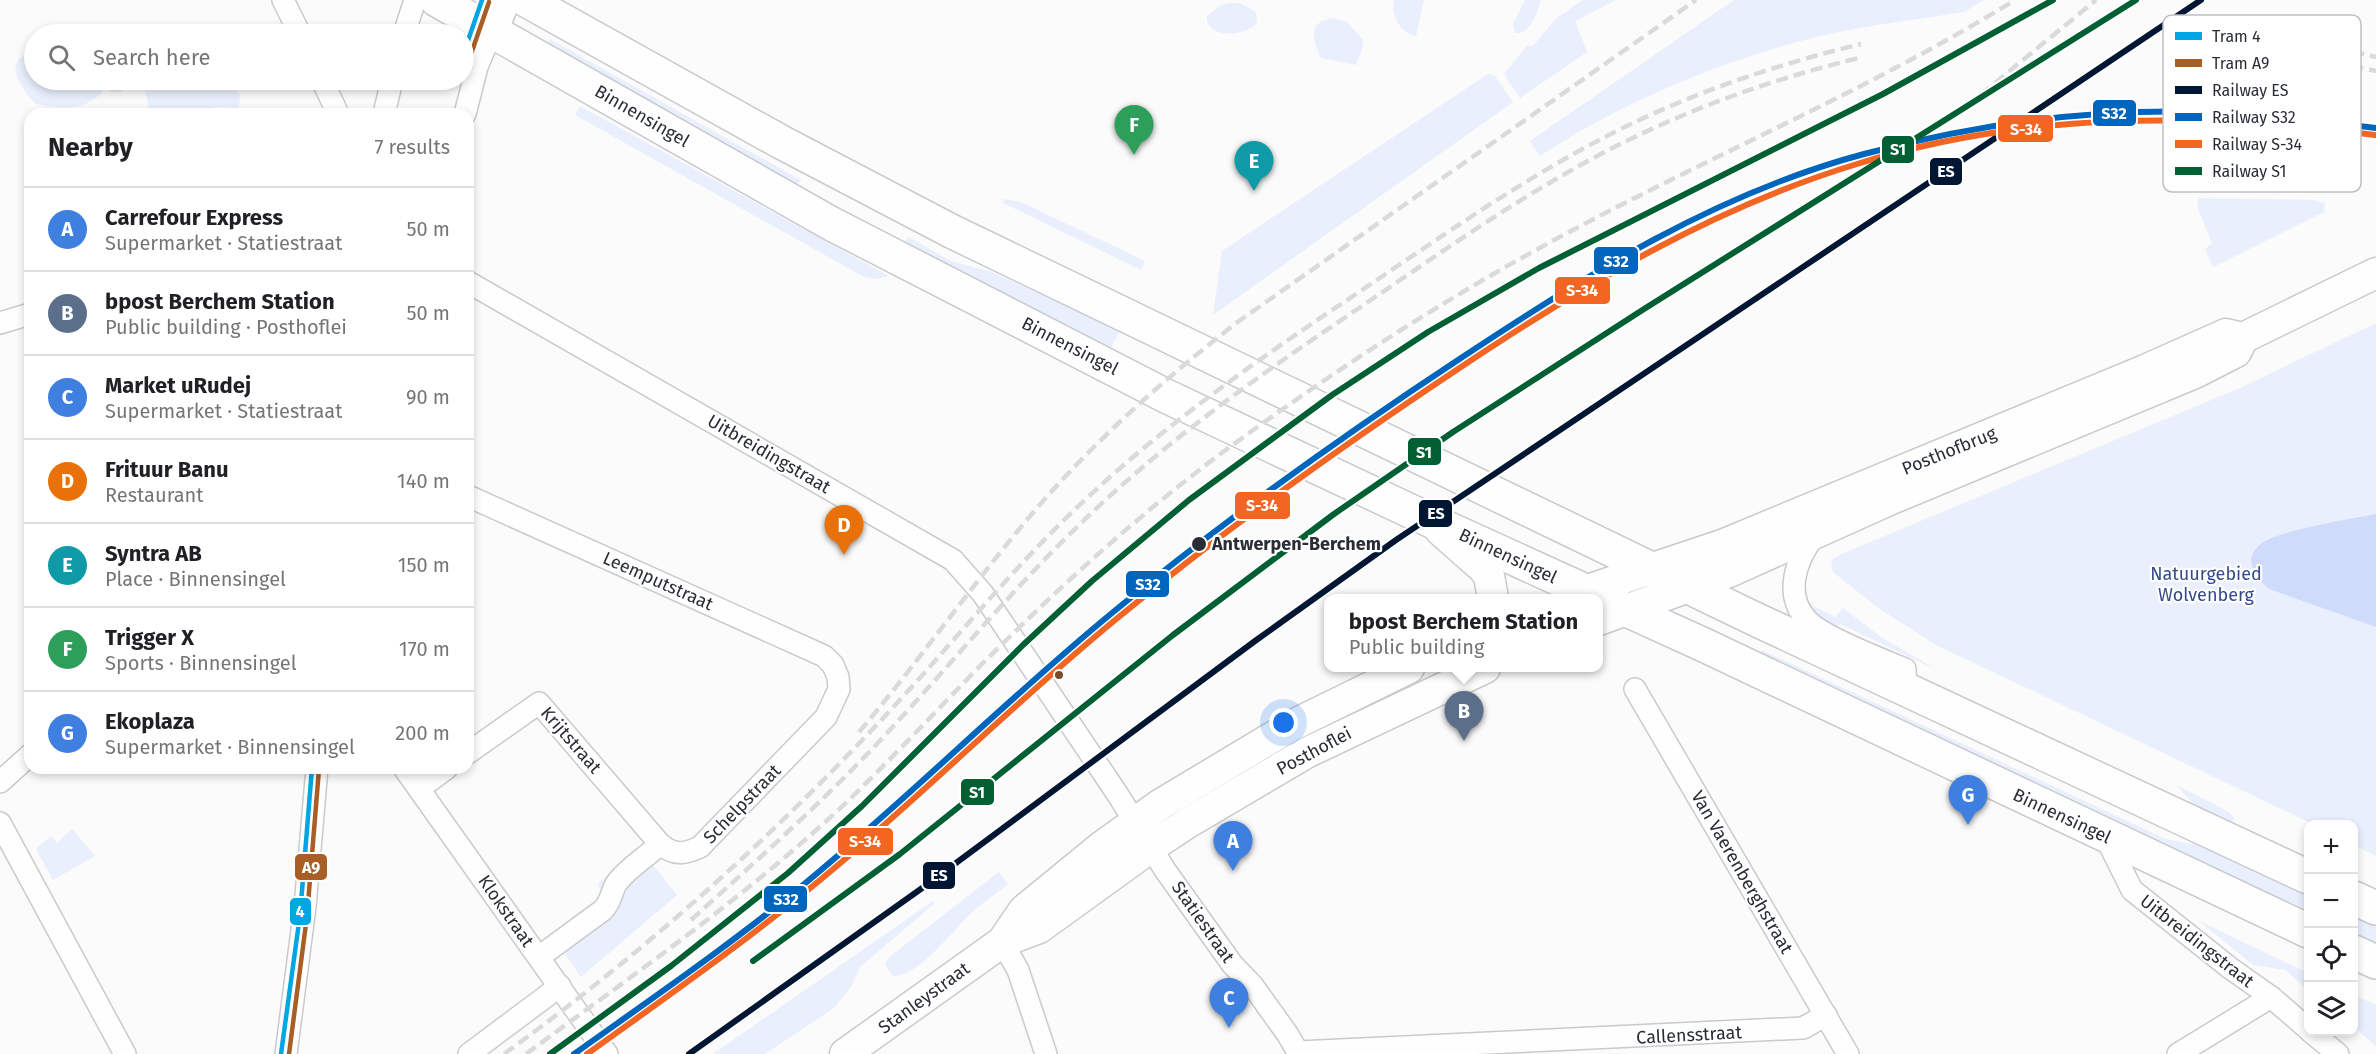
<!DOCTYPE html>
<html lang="en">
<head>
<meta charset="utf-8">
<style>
  body { margin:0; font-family:"Fira Sans",sans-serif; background:#f6f6f6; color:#202124 }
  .controls { position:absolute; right:18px; bottom:18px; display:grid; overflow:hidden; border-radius:12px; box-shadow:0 3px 9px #0003 }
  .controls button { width:54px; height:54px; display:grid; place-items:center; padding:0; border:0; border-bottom:2px solid #e0e0e0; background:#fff; color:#202124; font:30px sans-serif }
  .you { position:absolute; left:1284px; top:723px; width:21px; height:21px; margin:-15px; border:4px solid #fff; border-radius:50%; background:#1a73e8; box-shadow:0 0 0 9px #1a73e833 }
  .badge { display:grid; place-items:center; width:39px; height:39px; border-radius:50%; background:#2563eb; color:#fff; font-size:20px; font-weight:700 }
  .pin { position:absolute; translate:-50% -50px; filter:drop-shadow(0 2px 3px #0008) }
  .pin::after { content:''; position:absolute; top:32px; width:21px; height:18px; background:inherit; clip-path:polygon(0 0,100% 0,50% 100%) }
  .popup { position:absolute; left:1324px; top:594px; width:279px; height:78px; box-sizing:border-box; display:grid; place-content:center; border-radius:12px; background:#fff; filter:drop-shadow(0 2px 4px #0005); font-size:20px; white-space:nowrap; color:#757577 }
  .popup b { font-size:22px; color:#202124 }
  .popup::after { content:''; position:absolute; left:50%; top:100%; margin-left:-12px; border:12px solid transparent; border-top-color:#fff }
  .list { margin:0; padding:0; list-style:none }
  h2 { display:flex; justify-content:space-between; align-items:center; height:78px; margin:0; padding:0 24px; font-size:26px }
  h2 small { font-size:20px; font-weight:400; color:#757577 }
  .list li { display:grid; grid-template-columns:39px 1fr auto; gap:18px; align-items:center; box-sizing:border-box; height:84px; padding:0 24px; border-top:2px solid #e0e0e0 }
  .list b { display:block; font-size:22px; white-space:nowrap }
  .list p { margin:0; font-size:20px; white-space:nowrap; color:#757577 }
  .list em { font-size:20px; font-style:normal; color:#757577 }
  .icon { flex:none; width:33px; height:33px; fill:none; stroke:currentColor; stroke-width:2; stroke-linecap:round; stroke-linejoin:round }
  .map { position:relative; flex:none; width:2376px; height:1054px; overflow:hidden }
  .search { position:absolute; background:#fff; box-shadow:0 3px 9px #0003; left:24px; top:24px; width:450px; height:66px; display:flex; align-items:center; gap:15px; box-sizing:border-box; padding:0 21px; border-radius:33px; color:#757577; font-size:22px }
  .panel { position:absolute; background:#fff; box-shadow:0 3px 9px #0003; left:24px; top:108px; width:450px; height:666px; border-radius:18px }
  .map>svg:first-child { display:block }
</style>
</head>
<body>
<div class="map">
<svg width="2376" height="1054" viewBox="0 0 2376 1054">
  <rect width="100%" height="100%" fill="#fbfbfb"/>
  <g fill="#e9effc">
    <path d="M1394,0H1424L1416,36C1400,33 1390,14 1394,0Z"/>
    <path d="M1525,0H1541C1536,13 1532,34 1515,33L1513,24Z"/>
    <polygon points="1583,0 1616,0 1575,21 1587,52 1520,98 1504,74 1527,46 1533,46 1555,19"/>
    <path d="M1734,0H1984L1964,12C1908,21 1849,27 1793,43C1703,69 1618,105 1540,156L1530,141Z"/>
    <path d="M1229,3H1240L1256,12L1257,23C1247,36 1205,40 1207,16L1219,6Z"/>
    <path d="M1332,18L1347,22L1363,40L1362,50L1356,65L1321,58C1313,40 1306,23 1332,18Z"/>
    <polygon points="550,39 801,180 797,186 547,47"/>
    <path d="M34,53V80H137L128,82L122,92H111L106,86C90,113 62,108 36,104C21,90 0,57 34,53Z"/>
    <polygon points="1488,74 1495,76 1513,102 1213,315 1222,251"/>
    <polygon points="138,80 228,80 240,95 239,108 214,107 208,114 150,114 145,89"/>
    <polygon points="580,106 889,276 877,279 864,277 575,115"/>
    <polygon points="2199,198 2313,200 2325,203 2324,212 2213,267 2205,249 2212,243 2197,206"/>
    <polygon points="1004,199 1021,202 1145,261 1141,270 1003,203"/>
    <polygon points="909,237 951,261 992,272 1120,330 1111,348 981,287 902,245"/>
    <polygon points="2376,323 2376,856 2354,845 2354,824 2313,824 1936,645 1877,607 1833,572 1831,565 1833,559 1839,555 2240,388"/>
    <polygon points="1810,604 1835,617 1843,608 1881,637 1939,671 1840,624 1832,629 1816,616"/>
    <polygon points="1762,650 2166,839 2210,847 2308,893 2308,916 1759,654"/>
    <polygon points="2176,785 2229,812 2234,818 2231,825 2199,810"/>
    <polygon points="72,829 95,856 53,880 36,849 51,836 57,843"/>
    <polygon points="641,850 677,895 581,977 551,934 604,894 597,884"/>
    <path d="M999,872L1008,884C996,894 983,902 971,913C953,930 919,977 893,976L885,965L888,958Z"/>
    <polygon points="933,901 935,903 860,967 851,987 834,1008 765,1054 713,1054"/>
    <polygon points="2354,915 2376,925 2376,947 2354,936"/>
    <polygon points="2199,921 2308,973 2308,990 2285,970 2253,965"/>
    <polygon points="2354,995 2376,1005 2376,1046 2354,1027"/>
  </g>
  <path fill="#cedbfa" d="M2376,514V627L2269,589C2255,577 2241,559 2262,543C2281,530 2350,519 2376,514Z"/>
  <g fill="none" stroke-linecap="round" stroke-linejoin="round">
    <defs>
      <g id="street">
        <polyline points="283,0 300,34"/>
        <polyline points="404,34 415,0"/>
        <polyline points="322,80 338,114"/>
        <polyline points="384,114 392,80"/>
        <polyline points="465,114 477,67 492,31"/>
        <polyline points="468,282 953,560 983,594 1118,795 1165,870 1232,964 1253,986 1288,1035 1299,1054"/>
        <polyline points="0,323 30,314"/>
        <path d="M468,496L824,656L833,665L838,677L839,689L826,717L700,847C685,854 674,856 660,844L539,703L468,753"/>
        <path d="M1816,534C1796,558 1782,596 1809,622C1825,638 1881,659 1905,669L1906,688"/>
        <polyline points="1635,689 1848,1054"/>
        <polyline points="404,768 607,1054"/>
        <polyline points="0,782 30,755"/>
        <polyline points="420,788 447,768"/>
        <polyline points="0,823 125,1054"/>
        <polyline points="2105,836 2132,890 2230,968 2271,997 2308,1029"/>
        <polyline points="1002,942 1018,970 1046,1054"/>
        <path d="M539,957L603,910C611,902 611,893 616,884C626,869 647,857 660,844"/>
        <polyline points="2311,1032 2338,1054"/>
        <polyline points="1298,1052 1803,1028 1826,1015"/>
        <polyline points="286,1054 305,907 317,768"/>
        <polyline points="469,1054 560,986"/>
        <polyline points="2178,1054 2271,997"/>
      </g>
      <g id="secondary">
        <polyline points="492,31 505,0"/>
        <polyline points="1441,531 1484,569 1489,576 1493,598"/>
        <polyline points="1570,596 1722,545 2145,370 2226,334 2243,338 2376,273"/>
        <polyline points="1599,620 1729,572 1889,500 2195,373 2236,352 2243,338"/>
        <polyline points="1002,942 1024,910 1101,847 1161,804 1293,725 1409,668"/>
        <polyline points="845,1054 1002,942 1039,928 1151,847 1189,822 1306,753 1485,668"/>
      </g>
      <g id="primary">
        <polyline points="437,0 830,223 1166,396 1425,518 1704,645 2308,931"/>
        <polyline points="526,0 781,142 951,231 1755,619 2308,877"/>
        <polyline points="2354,898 2376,908"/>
        <polyline points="2354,952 2376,962"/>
      </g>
    </defs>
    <use href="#street" stroke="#c8cace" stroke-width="24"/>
    <use href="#secondary" stroke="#c8cace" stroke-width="33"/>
    <use href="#primary" stroke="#c8cace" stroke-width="36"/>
    <use href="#street" stroke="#fefefe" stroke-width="21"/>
    <use href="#secondary" stroke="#fefefe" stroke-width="30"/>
    <use href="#primary" stroke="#fefefe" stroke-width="33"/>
    <g stroke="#dadada" stroke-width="4.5" stroke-dasharray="12 6" stroke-linecap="butt">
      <polyline points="2211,25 2290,37 2376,57"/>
      <polyline points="2210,39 2288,51 2376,71"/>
      <polyline points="1967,106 2096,0"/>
      <path d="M859,732C923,657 979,574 1044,500C1103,433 1169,375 1239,321L1696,0"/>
      <path d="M691,920C753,864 816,808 874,747C942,675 1004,598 1075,529C1163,442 1265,371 1368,302C1443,251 1518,198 1599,155C1682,111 1771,79 1863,57"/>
      <path d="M504,1054C634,960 756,852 866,736C934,666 994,589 1064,520C1151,434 1254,362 1356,294C1432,243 1507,190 1588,146C1674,99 1766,67 1861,44"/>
      <path d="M526,1054C637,972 753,892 852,797C896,754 938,709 981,665C1057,589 1137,516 1223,452C1340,366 1461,288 1590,221C1731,147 1879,84 2015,0"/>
    </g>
    <defs>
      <polyline id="rail-1" points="689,1054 925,886 1255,641 1396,540 2201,0"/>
      <path id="rail-2" d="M574,1054C651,999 730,945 803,885C909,798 1006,700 1112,613C1223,521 1341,437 1461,358C1586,275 1717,193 1864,154C1975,124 2092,108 2208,112C2264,115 2320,121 2376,128"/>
      <path id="rail-3" d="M587,1054C672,993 758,933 838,865C934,784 1023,695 1120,616C1228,527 1342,446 1458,369C1584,285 1712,208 1857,164C2027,111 2200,113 2375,135"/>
      <g id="rail-4">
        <polyline points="753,961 900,854 1173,635 1334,514 1453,432 1644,309 2136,0"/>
        <polyline points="550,1054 671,966 788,873 862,806 1023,645 1092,581 1189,500 1332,395 1428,332 1539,268 1883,94 2053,0"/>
      </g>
    </defs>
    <use href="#rail-1" stroke="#fff" stroke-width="10"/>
    <use href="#rail-2" stroke="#fff" stroke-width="10"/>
    <use href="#rail-3" stroke="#fff" stroke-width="10"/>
    <use href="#rail-4" stroke="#fff" stroke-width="10"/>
    <use href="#rail-1" stroke="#011633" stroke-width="6"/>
    <use href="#rail-2" stroke="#0065bd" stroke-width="6"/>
    <use href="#rail-3" stroke="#f26522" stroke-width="6"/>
    <use href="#rail-4" stroke="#005f33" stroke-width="6"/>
    <defs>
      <g id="tram-1">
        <polyline points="464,52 482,0"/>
        <polyline points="281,1054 300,915 312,768"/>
      </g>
      <g id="tram-2">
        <polyline points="471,54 489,2"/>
        <polyline points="289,1054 307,916 319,769"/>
      </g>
    </defs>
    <use href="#tram-1" stroke="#fff" stroke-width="9"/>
    <use href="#tram-2" stroke="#fff" stroke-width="9"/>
    <use href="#tram-1" stroke="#00a6e2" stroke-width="4.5"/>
    <use href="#tram-2" stroke="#a85e24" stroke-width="4.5"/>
  </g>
  <circle fill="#292d35" stroke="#fff" stroke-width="2" cx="1199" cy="544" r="8"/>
  <circle fill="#7a4b2a" stroke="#fff" stroke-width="2" cx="1059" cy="675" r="5"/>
  <g text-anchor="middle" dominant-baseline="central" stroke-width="4.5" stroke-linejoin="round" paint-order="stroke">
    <g font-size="18" fill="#292d35" stroke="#fff">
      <text transform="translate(642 116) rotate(30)">Binnensingel</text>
      <text transform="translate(1070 346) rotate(27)">Binnensingel</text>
      <text transform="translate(1949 451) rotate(-22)">Posthofbrug</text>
      <text transform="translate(769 454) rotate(30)">Uitbreidingstraat</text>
      <text transform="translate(1508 556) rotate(25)">Binnensingel</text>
      <text transform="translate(658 581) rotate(24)">Leemputstraat</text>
      <text transform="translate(571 740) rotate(49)">Krijtstraat</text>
      <text transform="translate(1314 751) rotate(-28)">Posthoflei</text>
      <text transform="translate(742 804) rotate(-46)">Schelpstraat</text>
      <text transform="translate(2062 816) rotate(25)">Binnensingel</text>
      <text transform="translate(1742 872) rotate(60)">Van Vaerenberghstraat</text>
      <text transform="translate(506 911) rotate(55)">Klokstraat</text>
      <text transform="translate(1203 922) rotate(55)">Statiestraat</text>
      <text transform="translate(2197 941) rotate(38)">Uitbreidingstraat</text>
      <text transform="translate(924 998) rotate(-36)">Stanleystraat</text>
      <text transform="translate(1689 1035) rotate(-3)">Callensstraat</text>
    </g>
    <g font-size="18" font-weight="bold" fill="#292d35" stroke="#fff" text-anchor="start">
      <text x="1212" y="544">Antwerpen-Berchem</text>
    </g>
    <g font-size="18" fill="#334b8c" stroke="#fff">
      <text x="2206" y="574">Natuurgebied<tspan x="2206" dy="21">Wolvenberg</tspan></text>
    </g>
  </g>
  <rect x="2163" y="15" width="198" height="177" rx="9" fill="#fff" stroke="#bfc0c2" stroke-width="1.5"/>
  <rect x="2175" y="32" width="27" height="8" fill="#00a6e2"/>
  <rect x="2175" y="59" width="27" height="8" fill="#a85e24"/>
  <rect x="2175" y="86" width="27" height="8" fill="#011633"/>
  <rect x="2175" y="113" width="27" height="8" fill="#0065bd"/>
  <rect x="2175" y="140" width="27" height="8" fill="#f26522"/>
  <rect x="2175" y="167" width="27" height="8" fill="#005f33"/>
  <g font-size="16" fill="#292d35">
    <text x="2212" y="42">Tram 4</text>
    <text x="2212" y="69">Tram A9</text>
    <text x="2212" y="96">Railway ES</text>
    <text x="2212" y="123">Railway S32</text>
    <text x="2212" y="150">Railway S-34</text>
    <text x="2212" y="177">Railway S1</text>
  </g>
  <g stroke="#fff" stroke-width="2">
    <rect x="2092" y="99" width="45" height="28" rx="6" fill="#0065bd"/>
    <rect x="1997" y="114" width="57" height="29" rx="6" fill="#f26522"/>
    <rect x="1881" y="135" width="34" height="29" rx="6" fill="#005f33"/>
    <rect x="1929" y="157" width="34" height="29" rx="6" fill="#011633"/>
    <rect x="1593" y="246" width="46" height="29" rx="6" fill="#0065bd"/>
    <rect x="1554" y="276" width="57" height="29" rx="6" fill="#f26522"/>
    <rect x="1407" y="437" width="35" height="29" rx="6" fill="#005f33"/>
    <rect x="1234" y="491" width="57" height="29" rx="6" fill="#f26522"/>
    <rect x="1418" y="499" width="35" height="29" rx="6" fill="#011633"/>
    <rect x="1125" y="570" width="45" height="28" rx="6" fill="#0065bd"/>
    <rect x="960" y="778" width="35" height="28" rx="6" fill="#005f33"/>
    <rect x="837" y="827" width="57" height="29" rx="6" fill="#f26522"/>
    <rect x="294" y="853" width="34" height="28" rx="6" fill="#a85e24"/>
    <rect x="922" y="861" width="34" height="29" rx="6" fill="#011633"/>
    <rect x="763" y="885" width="45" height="28" rx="6" fill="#0065bd"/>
    <rect x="289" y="897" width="23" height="29" rx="6" fill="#00a6e2"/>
  </g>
  <g font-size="16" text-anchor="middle" font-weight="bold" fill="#fff">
    <text x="2114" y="119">S32</text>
    <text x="2026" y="135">S-34</text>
    <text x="1898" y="155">S1</text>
    <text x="1946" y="177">ES</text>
    <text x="1616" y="267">S32</text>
    <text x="1582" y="296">S-34</text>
    <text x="1424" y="458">S1</text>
    <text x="1262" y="511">S-34</text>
    <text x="1436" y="519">ES</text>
    <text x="1148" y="590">S32</text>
    <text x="977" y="798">S1</text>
    <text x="865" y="847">S-34</text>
    <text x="311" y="873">A9</text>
    <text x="939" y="881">ES</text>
    <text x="786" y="905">S32</text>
    <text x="300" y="917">4</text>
  </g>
</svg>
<div class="controls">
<button>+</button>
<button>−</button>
<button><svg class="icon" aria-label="locate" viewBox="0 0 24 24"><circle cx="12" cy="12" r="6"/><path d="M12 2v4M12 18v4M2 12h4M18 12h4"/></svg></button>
<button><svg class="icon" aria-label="layers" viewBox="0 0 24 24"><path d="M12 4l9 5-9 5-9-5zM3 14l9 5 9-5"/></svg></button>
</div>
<div class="you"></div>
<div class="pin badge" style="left:1233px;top:871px;background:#3f7fe0">A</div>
<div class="pin badge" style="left:1464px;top:741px;background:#5c6f8a">B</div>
<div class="popup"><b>bpost Berchem Station</b>Public building</div>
<div class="pin badge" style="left:1229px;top:1028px;background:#3f7fe0">C</div>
<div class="pin badge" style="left:844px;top:555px;background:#e8710a">D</div>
<div class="pin badge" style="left:1254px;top:191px;background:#0f9aa8">E</div>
<div class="pin badge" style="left:1134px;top:155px;background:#2e9e5b">F</div>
<div class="pin badge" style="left:1968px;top:825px;background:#3f7fe0">G</div>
<div class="search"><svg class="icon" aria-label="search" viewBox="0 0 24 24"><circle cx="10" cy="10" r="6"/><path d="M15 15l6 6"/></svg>Search here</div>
<section class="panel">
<h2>Nearby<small>7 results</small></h2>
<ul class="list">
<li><span class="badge" style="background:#3f7fe0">A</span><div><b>Carrefour Express</b><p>Supermarket · Statiestraat</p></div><em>50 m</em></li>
<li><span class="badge" style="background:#5c6f8a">B</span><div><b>bpost Berchem Station</b><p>Public building · Posthoflei</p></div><em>50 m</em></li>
<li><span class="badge" style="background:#3f7fe0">C</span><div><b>Market uRudej</b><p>Supermarket · Statiestraat</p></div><em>90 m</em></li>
<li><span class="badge" style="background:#e8710a">D</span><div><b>Frituur Banu</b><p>Restaurant</p></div><em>140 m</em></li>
<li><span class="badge" style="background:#0f9aa8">E</span><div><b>Syntra AB</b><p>Place · Binnensingel</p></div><em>150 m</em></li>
<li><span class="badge" style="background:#2e9e5b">F</span><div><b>Trigger X</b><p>Sports · Binnensingel</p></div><em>170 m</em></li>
<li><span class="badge" style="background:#3f7fe0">G</span><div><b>Ekoplaza</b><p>Supermarket · Binnensingel</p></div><em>200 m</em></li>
</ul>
</section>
</div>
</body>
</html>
